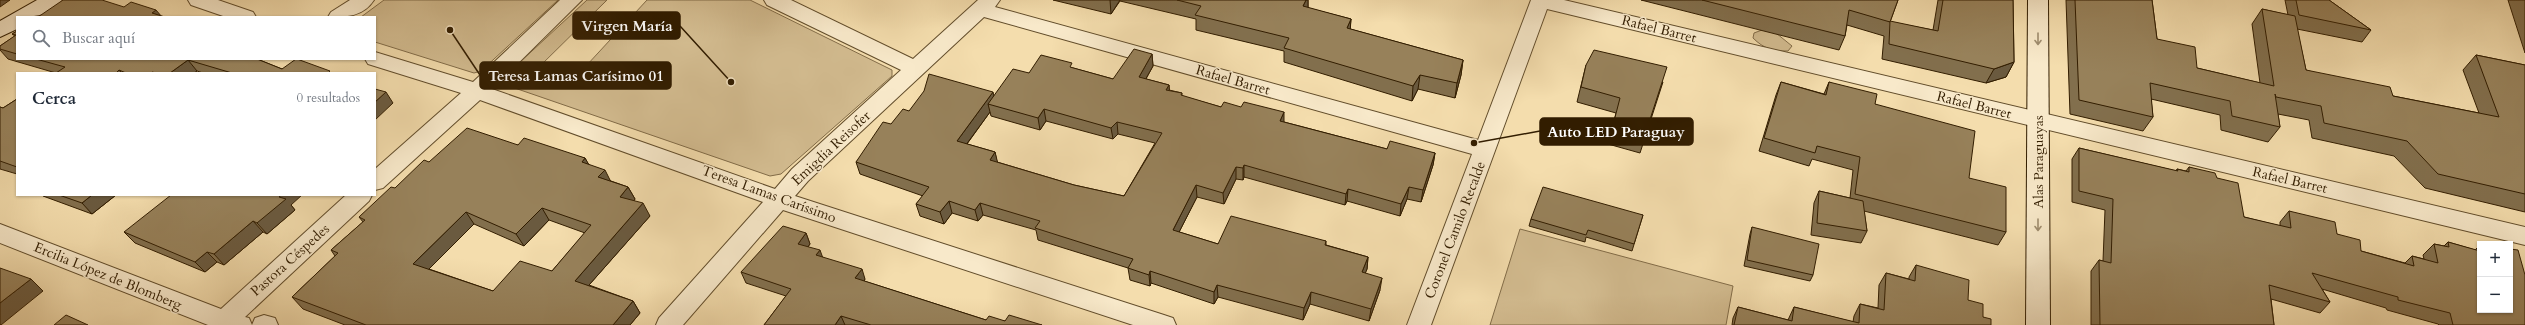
<!DOCTYPE html>
<html lang="es">
<head>
<meta charset="utf-8">
<style>
  body { margin:0; font-family:Cardo,serif; background:#f6f6f7; color:#1f2937 }
  .controls { position:absolute; right:12px; bottom:12px; display:grid; overflow:hidden; border-radius:0px; box-shadow:0 1px 3px #0004 }
  .controls button { width:36px; height:36px; display:grid; place-items:center; padding:0; border:0; border-bottom:1px solid #e0e1e3; background:#fff; color:#1f2937; font:20px sans-serif }
  .list { margin:0; padding:0; list-style:none }
  h2 { display:flex; justify-content:space-between; align-items:center; height:52px; margin:0; padding:0 16px; font-size:17px }
  h2 small { font-size:13px; font-weight:400; color:#747a83 }
  .icon { flex:none; width:22px; height:22px; fill:none; stroke:currentColor; stroke-width:2; stroke-linecap:round; stroke-linejoin:round }
  .map { position:relative; flex:none; width:2525px; height:325px; overflow:hidden }
  .search { position:absolute; background:#fff; box-shadow:0 1px 3px #0004; left:16px; top:16px; width:360px; height:44px; display:flex; align-items:center; gap:10px; box-sizing:border-box; padding:0 14px; border-radius:0px; color:#747a83; font-size:15px }
  .panel { position:absolute; background:#fff; box-shadow:0 1px 3px #0004; left:16px; top:72px; width:360px; height:124px; border-radius:0px }
  .map>svg:first-child { display:block }
</style>
</head>
<body>
<div class="map">
<svg width="2525" height="325" viewBox="0 0 2525 325">
  <rect width="100%" height="100%" fill="#f4ddad"/>
  <filter id="stains"><feTurbulence type="fractalNoise" baseFrequency=".005" numOctaves="4"/><feColorMatrix values="0 0 0 0 .2 0 0 0 0 .09 0 0 0 0 .02 0 0 0 .5 -.17"/></filter>
  <radialGradient id="worn" r=".72"><stop offset=".6" stop-color="#630" stop-opacity="0"/><stop offset="1" stop-color="#630" stop-opacity=".3"/></radialGradient>
  <g fill="#d3bc90" stroke="#826c48">
    <polygon points="384,0 558,0 481,71 474,73 375,42 375,17 361,17"/>
    <polygon points="587,0 607,0 538,68 574,79 647,0 750,0 892,70 892,76 781,174 770,176 503,84 502,79 505,76"/>
    <path d="M1762,30L1776,33L1792,46L1788,51C1773,51 1764,49 1753,38L1754,33Z"/>
    <polygon points="1520,229 1733,286 1726,325 1490,325"/>
  </g>
  <g fill="none" stroke-linecap="round" stroke-linejoin="round">
    <defs>
      <g id="street">
        <polygon points="188,0 218,0 253,12 256,17 226,17 191,5"/>
        <path d="M350,0H374C363,17 346,17 328,17L331,12Z"/>
        <polygon points="560,0 582,0 492,89 775,189 792,169 901,70 767,5 764,0 791,0 913,59 978,0 1000,0 995,7 1478,140 1531,0 1564,0 2525,227 2525,245 1547,9 1431,325 1407,325 1472,154 984,17 808,181 795,196 1164,315 1173,318 1176,325 1133,325 783,210 683,325 656,325 659,318 763,202 480,100 383,188 375,190 375,169 461,93 368,64 365,59 375,59 375,52 473,82"/>
        <polygon points="346,195 372,195 369,201 245,317 249,318 252,325 255,318 264,315 275,318 278,325 208,325 0,243 0,224 221,309"/>
      </g>
      <g id="secondary">
        <path d="M37,0H62C52,16 33,17 17,17V29L0,37V21Z"/>
        <polygon points="2028,0 2048,0 2050,325 2026,325"/>
      </g>
    </defs>
    <use href="#street" stroke="#624d2b" stroke-width="2"/>
    <use href="#secondary" stroke="#321d00" stroke-width="2"/>
    <use href="#street" fill="#f8e9ca" fill-rule="evenodd"/>
    <use href="#secondary" fill="#f8e9ca" fill-rule="evenodd"/>
  </g>
  <g fill="#826f4d" stroke="#321d00" fill-rule="evenodd">
    <polygon points="1053,0 1308,0 1308,8 1351,19 1350,29 1463,60 1461,75 1455,98 1418,89 1412,101 1284,62 1284,51 1196,30 1196,19 1120,1 1111,14"/>
    <polygon points="1641,0 1898,0 1890,22 1933,30 1938,0 2013,0 2014,62 2006,77 1986,83 1882,59 1884,36 1847,25 1845,36 1839,50"/>
    <polygon points="2066,0 2152,0 2157,39 2197,68 2260,83 2252,24 2262,9 2288,15 2285,0 2329,0 2371,30 2362,42 2297,29 2306,70 2393,96 2479,113 2463,70 2476,55 2525,65 2525,212 2425,188 2394,156 2312,138 2309,120 2278,114 2280,127 2268,142 2221,130 2220,115 2151,99 2153,117 2143,131 2070,114"/>
    <polygon points="2508,0 2525,0 2525,53"/>
    <polygon points="17,31 17,59 257,59 282,69 331,73 203,73 197,71 194,73 56,73 8,59 0,50 0,46 15,36 12,34"/>
    <path d="M1152,54L1153,66L1146,79L1169,85V90L1182,93V96L1221,107L1284,122L1387,149L1435,153L1433,165L1421,202L1407,199L1400,216L1347,201L1345,205L1244,177L1243,180L1236,179L1224,204L1197,197L1179,232L1218,244L1326,241V245L1368,257L1367,269L1365,273L1380,290L1369,321L1310,304L1303,320L1218,297L1214,304L1151,283L1150,286L1130,280L1128,268L1038,240L1036,230L983,215L978,221L952,213L944,224L920,216L916,204L923,196L860,174L856,162L891,124L909,111L994,96L1029,73L1073,68L1113,79ZM990,112L991,116L1040,130L1046,121L1113,139L1118,134L1155,143L1124,196L1074,185L997,162L995,152L967,144Z"/>
    <polygon points="1586,65 1663,82 1640,153 1608,144 1616,113 1577,102"/>
    <polygon points="1781,82 1824,94 1829,82 1875,104 1969,178 2006,232 1998,245 1864,211 1867,231 1861,243 1811,235 1814,203 1819,191 1850,198 1853,170 1812,159 1809,166 1759,151 1776,95"/>
    <polygon points="17,99 17,174 0,169 0,107 3,108"/>
    <path d="M518,145L585,158L588,164L611,181L628,187L635,199L634,201L650,216L589,285L633,301L640,313L630,325H345L303,309L292,297L335,256L331,250L363,222L359,217L395,188L429,162ZM549,220L585,233L552,271L493,291L429,269L474,224L524,246Z"/>
    <polygon points="2079,148 2176,171 2177,169 2186,171 2189,167 2217,178 2244,217 2280,226 2280,222 2289,211 2337,234 2361,251 2405,263 2412,256 2424,259 2423,255 2434,244 2444,246 2448,242 2475,250 2480,245 2480,310 2525,325 2439,325 2438,324 2387,310 2386,308 2322,289 2330,302 2320,313 2271,299 2274,325 2091,325 2091,271 2099,260 2103,261 2105,210 2072,202 2072,159"/>
    <polygon points="42,195 116,195 92,214 43,196"/>
    <polygon points="291,205 295,210 267,234 263,232 224,265 217,262 205,272 135,243 124,232"/>
    <polygon points="1643,215 1632,251 1586,237 1585,242 1529,226 1531,219"/>
    <polygon points="1752,227 1813,275 1810,281 1744,266 1750,234"/>
    <polygon points="806,233 810,244 808,247 822,257 865,279 864,281 986,320 1005,321 1042,325 764,325 786,296 746,283 741,272"/>
    <polygon points="1916,265 1968,300 1983,317 1991,325 1732,325 1733,318 1738,307 1788,320 1794,307 1853,322 1854,316 1860,304 1878,308 1879,285 1886,273 1909,279 1909,277"/>
  </g>
  <g fill="#6a5a3f" stroke="#321d00">
    <polygon points="0,0 10,0 0,7"/>
    <polygon points="1110,0 1120,0 1111,14"/>
    <polygon points="1306,0 1308,0 1308,9 1303,6"/>
    <polygon points="156,10 162,17 152,13"/>
    <polygon points="1351,19 1350,33 1347,28"/>
    <polygon points="1152,54 1153,66 1140,89 1139,77"/>
    <polygon points="188,60 197,71 194,73 170,73"/>
    <polygon points="1463,60 1461,75 1455,98 1457,83"/>
    <polygon points="2014,62 2006,77 1986,83 1994,69"/>
    <polygon points="119,70 122,73 116,73"/>
    <polygon points="1420,75 1418,89 1412,101 1413,86"/>
    <polygon points="1169,85 1170,97 1166,90"/>
    <polygon points="386,92 393,103 375,120 375,102"/>
    <polygon points="993,92 996,104 988,104 990,112 960,153 957,141"/>
    <polygon points="1044,109 1046,121 1040,130 1038,118"/>
    <polygon points="1284,112 1284,124 1280,121"/>
    <polygon points="1117,122 1118,134 1113,139 1111,128"/>
    <polygon points="995,152 998,164 990,160"/>
    <polygon points="1435,153 1433,165 1421,202 1423,190"/>
    <polygon points="585,158 592,170 582,162"/>
    <polygon points="1244,165 1244,177 1243,180 1243,168"/>
    <polygon points="1236,167 1236,179 1224,204 1223,193"/>
    <polygon points="605,170 611,182 598,177"/>
    <polygon points="1196,185 1197,197 1174,242 1173,230"/>
    <polygon points="628,187 635,199 627,209 620,197"/>
    <polygon points="1409,187 1407,199 1400,216 1401,204"/>
    <polygon points="1348,189 1347,201 1345,205 1346,194"/>
    <polygon points="92,195 116,195 92,214 82,203"/>
    <polygon points="281,195 302,195 291,205 295,210 267,234 257,223"/>
    <polygon points="949,201 952,213 944,224 940,212"/>
    <polygon points="643,203 650,216 582,293 575,281"/>
    <polygon points="980,203 983,215 978,221 975,210"/>
    <polygon points="542,208 549,220 524,246 516,234"/>
    <polygon points="466,212 474,224 422,276 413,264"/>
    <polygon points="253,221 263,232 224,265 214,254"/>
    <polygon points="806,233 810,244 802,254 798,244"/>
    <polygon points="820,250 824,261 816,255"/>
    <polygon points="207,252 217,262 205,272 195,262"/>
    <polygon points="1368,257 1367,269 1361,284 1362,272"/>
    <polygon points="862,269 865,279 859,289 855,278"/>
    <polygon points="1150,271 1151,283 1150,286 1149,275"/>
    <polygon points="1382,278 1380,290 1369,321 1371,309"/>
    <polygon points="31,279 43,291 1,325 0,324 0,303"/>
    <polygon points="1217,285 1218,297 1214,304 1214,292"/>
    <polygon points="1311,292 1310,304 1303,320 1304,308"/>
    <polygon points="633,301 640,313 630,325 613,325"/>
    <polygon points="841,316 845,325 835,325"/>
  </g>
  <g fill="#97815a" stroke="#321d00" fill-rule="evenodd">
    <polygon points="63,0 102,0 124,7 131,2 156,10 152,13 165,17 38,17"/>
    <polygon points="1177,0 1306,0 1303,6 1351,19 1347,28 1463,60 1457,83 1420,75 1413,86 1284,48 1289,38 1195,15 1201,6"/>
    <polygon points="1702,0 1898,0 1890,22 1849,10 1845,36"/>
    <polygon points="1943,0 2013,0 2014,62 1994,69 1889,44 1890,21 1938,31"/>
    <polygon points="2075,0 2152,0 2157,39 2195,47 2197,68 2274,86 2262,9 2295,16 2306,70 2390,87 2393,96 2499,117 2476,55 2525,65 2525,194 2438,174 2407,141 2324,123 2321,106 2276,97 2275,94 2280,127 2232,116 2230,101 2150,83 2153,117 2079,100"/>
    <polygon points="2296,0 2329,0 2371,30 2299,15"/>
    <polygon points="17,31 17,54 0,49 0,46 16,35 12,34"/>
    <polygon points="1134,49 1152,54 1139,77 1169,85 1166,90 1182,93 1181,95 1221,107 1224,102 1241,107 1244,102 1284,112 1280,121 1387,149 1390,141 1435,153 1423,190 1409,187 1401,204 1348,189 1346,194 1244,165 1243,168 1236,167 1223,193 1196,185 1173,230 1218,244 1231,216 1326,241 1325,245 1368,257 1362,272 1382,278 1371,309 1311,292 1304,308 1217,285 1214,292 1150,271 1149,275 1128,268 1133,259 1035,228 1040,221 980,203 975,210 949,201 940,212 916,204 929,187 856,162 883,122 891,124 903,109 909,111 924,91 929,74 993,92 957,141 995,152 990,160 1074,185 1124,196 1162,133 1117,122 1111,128 1044,109 1038,118 988,104 1013,69 1029,73 1041,55 1072,63 1070,67 1113,79"/>
    <polygon points="1594,50 1667,67 1644,138 1612,129 1620,98 1581,87 1586,65"/>
    <polygon points="36,59 257,59 282,69 296,59 297,59 330,71 328,73 232,73 188,60 170,73 156,73 152,72 151,73 126,73 119,70 116,73 56,73 65,67"/>
    <polygon points="1781,82 1826,95 1829,82 1877,94 1875,104 1975,131 1969,178 2006,187 2006,232 1855,194 1860,157 1817,146 1815,153 1764,138"/>
    <polygon points="375,89 386,92 375,102"/>
    <polygon points="17,99 17,167 0,161 0,107 3,108"/>
    <path d="M467,128L518,145L524,138L585,158L582,162L605,170L598,177L628,187L620,197L643,203L575,281L633,301L613,325H366L292,297L338,253L331,250L365,220L359,217L391,187L395,188L424,160L429,162ZM542,208L591,225L552,271L520,261L493,291L413,264L466,212L516,234Z"/>
    <polygon points="2079,148 2178,171 2177,169 2189,172 2189,167 2215,173 2217,178 2238,183 2244,217 2291,228 2289,211 2335,222 2337,234 2360,240 2361,251 2414,266 2412,256 2438,263 2434,244 2449,247 2448,242 2480,251 2480,310 2510,310 2510,249 2518,250 2525,275 2525,325 2453,325 2450,313 2398,300 2398,297 2312,273 2330,302 2269,285 2274,325 2100,325 2099,260 2111,263 2113,199 2079,191"/>
    <polygon points="1543,187 1643,215 1634,244 1588,230 1586,235 1531,219"/>
    <polygon points="1819,191 1863,201 1867,231 1817,223"/>
    <polygon points="59,195 92,195 82,203"/>
    <polygon points="171,195 281,195 279,197 286,199 257,223 253,221 214,254 207,252 195,262 124,232"/>
    <polygon points="783,226 806,233 798,244 820,250 816,255 862,269 855,278 986,320 989,316 1005,321 1009,315 1042,325 871,325 841,316 835,325 764,325 791,289 741,272"/>
    <polygon points="1752,227 1819,244 1813,275 1747,260"/>
    <polygon points="1916,265 1969,280 1968,300 1983,304 1983,317 1991,319 1991,325 1734,325 1738,307 1792,321 1794,307 1859,323 1860,304 1884,310 1886,273 1915,281"/>
    <polygon points="0,268 31,279 0,303"/>
    <polygon points="66,315 88,325 54,325"/>
  </g>
  <defs><path id="oneway-shaft" d="M-6 0H5M1.5-3L5.5 0L1.5 3" fill="none" stroke-width="1.6" stroke-linecap="round" stroke-linejoin="round"/></defs>
  <g stroke="#9f8d6f">
    <use href="#oneway-shaft" transform="translate(2038 39) rotate(90)"/>
    <use href="#oneway-shaft" transform="translate(2038 225) rotate(90)"/>
  </g>
  <g text-anchor="middle" dominant-baseline="central" stroke-width="3" stroke-linejoin="round" paint-order="stroke">
    <g font-size="14" fill="#321d00" stroke="#f8e9ca">
      <text transform="translate(1659 29) rotate(14)">Rafael Barret</text>
      <text transform="translate(1233 80) rotate(16)">Rafael Barret</text>
      <text transform="translate(1974 105) rotate(14)">Rafael Barret</text>
      <text transform="translate(831 148) rotate(-43)">Emigdia Reisofer</text>
      <text transform="translate(2038 162) rotate(-90)">Alas Paraguayas</text>
      <text transform="translate(2290 180) rotate(13)">Rafael Barret</text>
      <text transform="translate(769 194) rotate(20)">Teresa Lamas Caríssimo</text>
      <text transform="translate(1455 230) rotate(-69)">Coronel Camilo Recalde</text>
      <text transform="translate(290 260) rotate(-42)">Pastora Céspedes</text>
      <text transform="translate(108 276) rotate(22)">Ercilia López de Blomberg</text>
    </g>
  </g>
  <path fill="none" stroke="#321d00" stroke-width="1.5" d="M731 82L680 26M450 30L480 75M1474 143L1540 131"/>
  <g fill="#321d00" stroke="#f8e9ca" stroke-width="1.5">
    <circle cx="731" cy="82" r="4"/>
    <circle cx="450" cy="30" r="4"/>
    <circle cx="1474" cy="143" r="4"/>
  </g>
  <g fill="#321d00" stroke="#321d00" stroke-width="1.5">
    <rect x="573" y="12" width="107" height="27" rx="4"/>
    <rect x="480" y="62" width="191" height="27" rx="4"/>
    <rect x="1540" y="118" width="153" height="27" rx="4"/>
  </g>
  <g font-size="15" text-anchor="middle" font-weight="bold" fill="#fff">
    <text x="627" y="31">Virgen María</text>
    <text x="576" y="81">Teresa Lamas Carísimo 01</text>
    <text x="1616" y="137">Auto LED Paraguay</text>
  </g>
  <rect width="100%" height="100%" filter="url(#stains)"/>
  <rect width="100%" height="100%" fill="url(#worn)"/>
</svg>
<div class="controls">
<button>+</button>
<button>−</button>
</div>
<div class="search"><svg class="icon" aria-label="search" viewBox="0 0 24 24"><circle cx="10" cy="10" r="6"/><path d="M15 15l6 6"/></svg>Buscar aquí</div>
<section class="panel">
<h2>Cerca<small>0 resultados</small></h2>
<ul class="list">
</ul>
</section>
</div>
</body>
</html>
